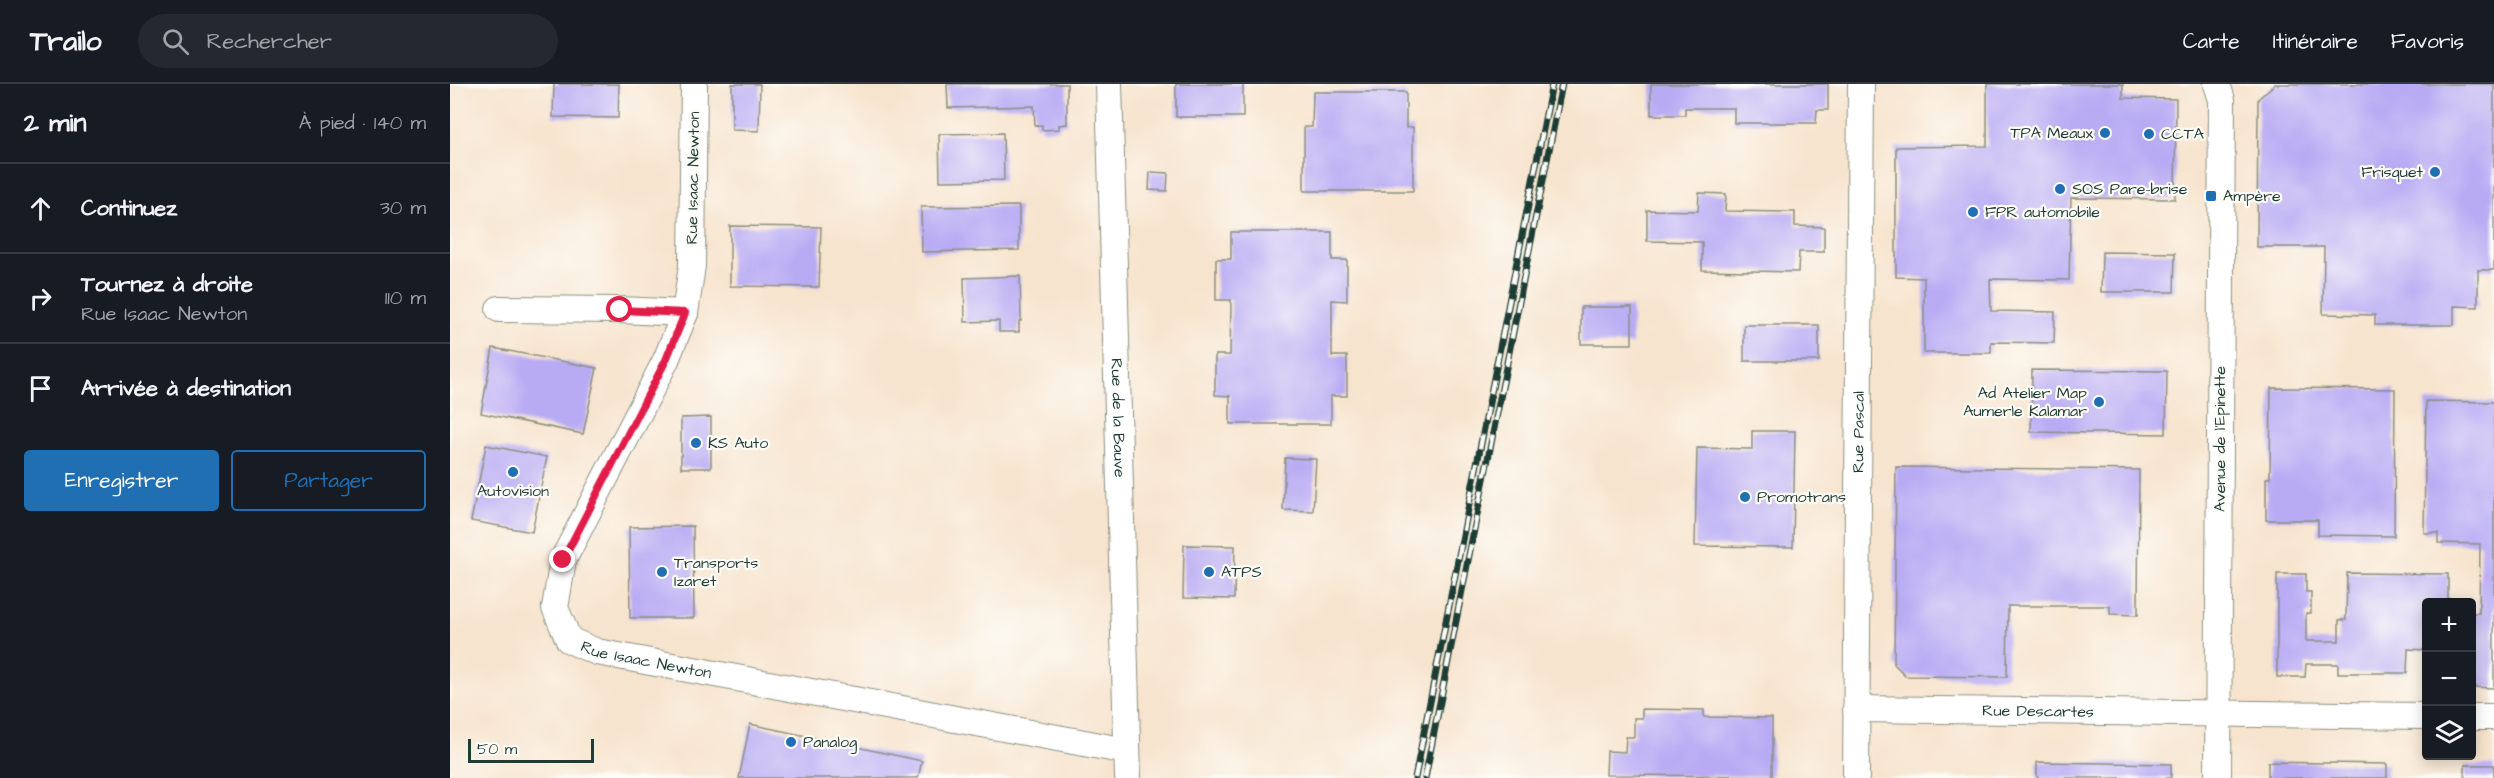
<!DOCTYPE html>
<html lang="fr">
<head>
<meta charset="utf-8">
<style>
  body { margin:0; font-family:"Architects Daughter",sans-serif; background:#242831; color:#f1f3f6 }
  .controls { position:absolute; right:18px; bottom:18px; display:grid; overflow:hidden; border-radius:6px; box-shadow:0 3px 15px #0003 }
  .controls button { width:54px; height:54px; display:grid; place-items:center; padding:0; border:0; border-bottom:2px solid #363941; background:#171b24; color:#f1f3f6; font:30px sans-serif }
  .scale { position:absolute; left:18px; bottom:15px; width:126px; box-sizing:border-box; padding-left:6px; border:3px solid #1f3d34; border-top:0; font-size:16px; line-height:21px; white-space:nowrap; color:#1f3d34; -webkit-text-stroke:4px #fdfcf7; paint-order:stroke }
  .stop { position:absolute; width:18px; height:18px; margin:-14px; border:4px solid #e11d48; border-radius:50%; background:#fff }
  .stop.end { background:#e11d48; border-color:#fff; box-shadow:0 2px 6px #0008 }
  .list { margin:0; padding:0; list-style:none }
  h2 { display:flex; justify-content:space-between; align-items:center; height:78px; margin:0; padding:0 24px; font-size:26px }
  h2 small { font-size:20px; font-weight:400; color:#9ea1a6 }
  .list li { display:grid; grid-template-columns:39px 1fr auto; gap:18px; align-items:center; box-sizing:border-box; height:90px; padding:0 24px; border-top:2px solid #363941 }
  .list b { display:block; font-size:22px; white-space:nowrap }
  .list p { margin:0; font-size:20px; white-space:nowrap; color:#9ea1a6 }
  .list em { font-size:20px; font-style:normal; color:#9ea1a6 }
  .actions { display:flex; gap:12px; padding:18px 24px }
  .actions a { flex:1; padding:14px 0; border:2px solid #1f6fb2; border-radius:6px; text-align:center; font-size:21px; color:#1f6fb2 }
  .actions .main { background:#1f6fb2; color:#fff }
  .icon { flex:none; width:33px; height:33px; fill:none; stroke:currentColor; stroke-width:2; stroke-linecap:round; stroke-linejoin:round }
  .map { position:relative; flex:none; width:2044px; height:694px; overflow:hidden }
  header { display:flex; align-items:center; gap:36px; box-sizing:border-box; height:84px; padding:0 30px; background:#171b24; border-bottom:2px solid #363941 }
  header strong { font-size:28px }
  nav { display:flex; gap:33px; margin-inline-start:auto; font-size:21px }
  .search { width:420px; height:54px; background:#242831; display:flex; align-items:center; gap:15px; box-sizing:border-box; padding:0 21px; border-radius:33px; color:#9ea1a6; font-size:22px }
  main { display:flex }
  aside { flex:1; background:#171b24 }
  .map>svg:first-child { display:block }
</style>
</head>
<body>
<header>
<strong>Trailo</strong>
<div class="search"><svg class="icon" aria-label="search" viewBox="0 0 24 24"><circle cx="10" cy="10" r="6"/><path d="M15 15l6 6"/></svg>Rechercher</div>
<nav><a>Carte</a><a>Itinéraire</a><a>Favoris</a></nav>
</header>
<main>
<aside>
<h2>2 min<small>À pied · 140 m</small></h2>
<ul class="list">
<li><svg class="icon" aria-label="ahead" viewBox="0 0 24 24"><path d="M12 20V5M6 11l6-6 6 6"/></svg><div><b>Continuez</b></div><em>30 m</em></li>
<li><svg class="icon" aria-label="right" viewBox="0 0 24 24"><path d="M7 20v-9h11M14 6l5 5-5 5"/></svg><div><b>Tournez à droite</b><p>Rue Isaac Newton</p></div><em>110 m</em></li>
<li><svg class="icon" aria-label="arrive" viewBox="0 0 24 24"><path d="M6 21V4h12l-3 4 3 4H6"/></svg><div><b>Arrivée à destination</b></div></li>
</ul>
<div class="actions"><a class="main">Enregistrer</a><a>Partager</a></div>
</aside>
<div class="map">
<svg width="2044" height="694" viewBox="0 0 2044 694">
  <rect width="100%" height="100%" fill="#fdfcf7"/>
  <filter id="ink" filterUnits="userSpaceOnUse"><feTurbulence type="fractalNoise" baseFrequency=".0167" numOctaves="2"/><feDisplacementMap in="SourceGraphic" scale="12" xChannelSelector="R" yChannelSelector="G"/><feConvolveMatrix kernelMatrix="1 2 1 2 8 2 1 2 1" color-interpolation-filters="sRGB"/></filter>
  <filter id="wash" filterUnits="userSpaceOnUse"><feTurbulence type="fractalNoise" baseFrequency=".008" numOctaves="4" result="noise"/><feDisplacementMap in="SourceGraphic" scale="24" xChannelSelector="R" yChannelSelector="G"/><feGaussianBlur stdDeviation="1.35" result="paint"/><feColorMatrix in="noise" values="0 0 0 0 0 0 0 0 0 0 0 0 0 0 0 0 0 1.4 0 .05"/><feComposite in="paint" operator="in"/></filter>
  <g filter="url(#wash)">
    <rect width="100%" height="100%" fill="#f7e4ce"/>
    <g id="blocks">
      <g fill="#b8abf4">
        <polygon points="104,0 169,0 168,34 103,33"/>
        <polygon points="282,0 310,0 309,47 282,46"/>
        <polygon points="497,0 617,0 617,40 609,41 609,45 592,46 592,41 585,42 584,22 498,24"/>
        <rect x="726" y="0" width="67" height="33"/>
        <polygon points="1201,0 1378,0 1378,26 1367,26 1366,39 1284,39 1284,24 1235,24 1235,31 1201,31"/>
        <polygon points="1537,0 1673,0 1673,14 1726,15 1725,115 1621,114 1619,196 1540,195 1541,227 1605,228 1604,259 1541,258 1541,269 1474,269 1474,194 1446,193 1446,63 1537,62"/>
        <polygon points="1825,0 2044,0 2044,186 2028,186 2028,223 2004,222 2004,241 1925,241 1925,231 1873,230 1874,163 1807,163 1808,15"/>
        <polygon points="863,8 956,8 956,44 963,43 963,107 854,107 854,43 862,43"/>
        <polygon points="553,49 554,96 490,97 489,50"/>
        <polygon points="700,88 718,89 717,107 699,106"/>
        <polygon points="1249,109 1276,110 1275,127 1345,128 1345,142 1374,143 1374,168 1349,168 1348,188 1252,186 1252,158 1197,157 1197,126 1248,127"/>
        <polygon points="569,122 569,166 472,168 471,123"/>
        <polygon points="280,142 371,143 369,203 280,202"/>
        <polygon points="781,148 882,148 882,176 897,176 897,217 882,216 882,272 897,272 897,312 881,312 881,340 780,340 780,312 765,311 765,271 780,271 781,216 766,216 766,175 781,175"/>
        <polygon points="1652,168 1725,169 1724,208 1651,208"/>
        <polygon points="570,192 571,237 569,237 569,248 549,248 549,237 515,238 514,194"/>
        <rect x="1131" y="223" width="51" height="37"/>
        <rect x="1294" y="241" width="75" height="36"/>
        <polygon points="43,264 147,284 133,350 31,329"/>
        <polygon points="1582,286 1717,287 1716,350 1581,348"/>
        <polygon points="1821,304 1945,305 1944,452 1868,451 1868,436 1816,436 1816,394 1820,394"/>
        <polygon points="1976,317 2044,318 2044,604 2022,603 2022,529 2029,529 2030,460 1988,459 1988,449 1974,449"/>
        <polygon points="261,333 261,384 231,384 231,334"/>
        <polygon points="1302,347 1345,347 1343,463 1245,462 1247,364 1302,365"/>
        <polygon points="36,361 97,373 82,448 21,437"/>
        <polygon points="835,374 866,375 863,427 833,426"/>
        <polygon points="1446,383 1689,386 1688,531 1660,530 1660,522 1558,522 1557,593 1456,592 1444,580"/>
        <polygon points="243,442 244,534 180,534 179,443"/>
        <polygon points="734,461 785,462 784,515 733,514"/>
        <polygon points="1897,489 1998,490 1998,519 1977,519 1977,566 1958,565 1957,589 1888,589 1888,580 1856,580 1855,593 1827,593 1827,490 1856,490 1856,508 1861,508 1861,529 1856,529 1856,557 1889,557 1889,536 1896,536"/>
        <polygon points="1192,625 1254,626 1254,633 1322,634 1322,692 1156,691 1157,667 1175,668 1176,653 1184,653 1184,634 1192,634"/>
        <polygon points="300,640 472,677 468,694 289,694"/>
        <polygon points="1587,678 1721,680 1721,694 1587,694"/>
        <polygon points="1818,678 1937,680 1937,694 1818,694"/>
        <rect x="2015" y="681" width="29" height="13"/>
      </g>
    </g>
  </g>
  <g filter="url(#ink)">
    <use href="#blocks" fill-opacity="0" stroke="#8b9081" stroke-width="1.5"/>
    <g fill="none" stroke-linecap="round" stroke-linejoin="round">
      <defs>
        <g id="minor">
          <path id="s1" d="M244,0L242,182L235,229L216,276L113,476L105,524L119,556L147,568L677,667"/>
          <path id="s2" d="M659,0L678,694"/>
          <polyline points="1767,0 1772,16 1768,694"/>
          <polyline points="49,225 170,226 235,229"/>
          <path id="s3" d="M1406,625L1976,632"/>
          <polyline points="2022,633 2044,633"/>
          <path id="s4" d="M1406,694L1411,0"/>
        </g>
      </defs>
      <use href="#minor" stroke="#8b9081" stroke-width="28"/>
      <use href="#minor" stroke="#fff" stroke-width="26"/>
      <defs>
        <g id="rail">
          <polyline points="965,694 1102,0"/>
          <polyline points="975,694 1112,0"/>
        </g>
      </defs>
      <use href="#rail" stroke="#1f3d34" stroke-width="7"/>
      <use href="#rail" stroke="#fdfcf7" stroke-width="4.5" stroke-dasharray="14" stroke-linecap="butt"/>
    </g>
  </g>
  <g fill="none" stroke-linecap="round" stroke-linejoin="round" filter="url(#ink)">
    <polyline stroke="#e11d48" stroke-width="8" points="113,476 216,276 235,229 170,226"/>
  </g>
  <g fill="#1f6fb2" stroke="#fdfcf7" stroke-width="2">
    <circle cx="1655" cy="49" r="6"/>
    <circle cx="1699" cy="50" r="6"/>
    <circle cx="1985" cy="88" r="6"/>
    <circle cx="1610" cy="105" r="6"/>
    <rect x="1755" y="106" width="12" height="12" rx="3"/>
    <circle cx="1523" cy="128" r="6"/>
    <circle cx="1649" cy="318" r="6"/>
    <circle cx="246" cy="359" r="6"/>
    <circle cx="63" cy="388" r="6"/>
    <circle cx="1295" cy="413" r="6"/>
    <circle cx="212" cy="488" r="6"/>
    <circle cx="759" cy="488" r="6"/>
    <circle cx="341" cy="658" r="6"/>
  </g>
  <g text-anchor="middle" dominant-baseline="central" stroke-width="4.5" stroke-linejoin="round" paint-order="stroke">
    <g font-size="16" fill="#1f3d34" stroke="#fdfcf7" text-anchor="start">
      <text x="1643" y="49" text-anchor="end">TPA Meaux</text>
      <text x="1711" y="50">CCTA</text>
      <text x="1973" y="88" text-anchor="end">Frisquet</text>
      <text x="1622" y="105">SOS Pare-brise</text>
      <text x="1773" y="112">Ampère</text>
      <text x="1535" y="128">FPR automobile</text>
      <text x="1637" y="309" text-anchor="end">Ad Atelier Map<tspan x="1637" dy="18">Aumerle Kalamar</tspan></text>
      <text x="258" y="359">KS Auto</text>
      <text x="63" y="407" text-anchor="middle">Autovision</text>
      <text x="1307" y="413">Promotrans</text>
      <text x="224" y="479">Transports<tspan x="224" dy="18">Izaret</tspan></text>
      <text x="771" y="488">ATPS</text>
      <text x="353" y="658">Panalog</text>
    </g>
    <g font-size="16" fill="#1f3d34" stroke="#fdfcf7">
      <text transform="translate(243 94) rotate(-89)">Rue Isaac Newton</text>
      <text stroke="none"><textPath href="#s2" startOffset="334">Rue de la Bauve</textPath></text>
      <text stroke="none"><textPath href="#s4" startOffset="346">Rue Pascal</textPath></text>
      <text transform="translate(1770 355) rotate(-90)">Avenue de l'Epinette</text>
      <text stroke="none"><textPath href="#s1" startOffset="669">Rue Isaac Newton</textPath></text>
      <text stroke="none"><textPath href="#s3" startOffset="182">Rue Descartes</textPath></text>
    </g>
  </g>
</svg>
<div class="controls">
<button>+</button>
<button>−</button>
<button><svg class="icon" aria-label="layers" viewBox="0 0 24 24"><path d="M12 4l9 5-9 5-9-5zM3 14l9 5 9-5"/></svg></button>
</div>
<div class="scale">50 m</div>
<div class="stop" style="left:170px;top:226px"></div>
<div class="stop end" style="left:113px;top:476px"></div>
</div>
</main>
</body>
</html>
